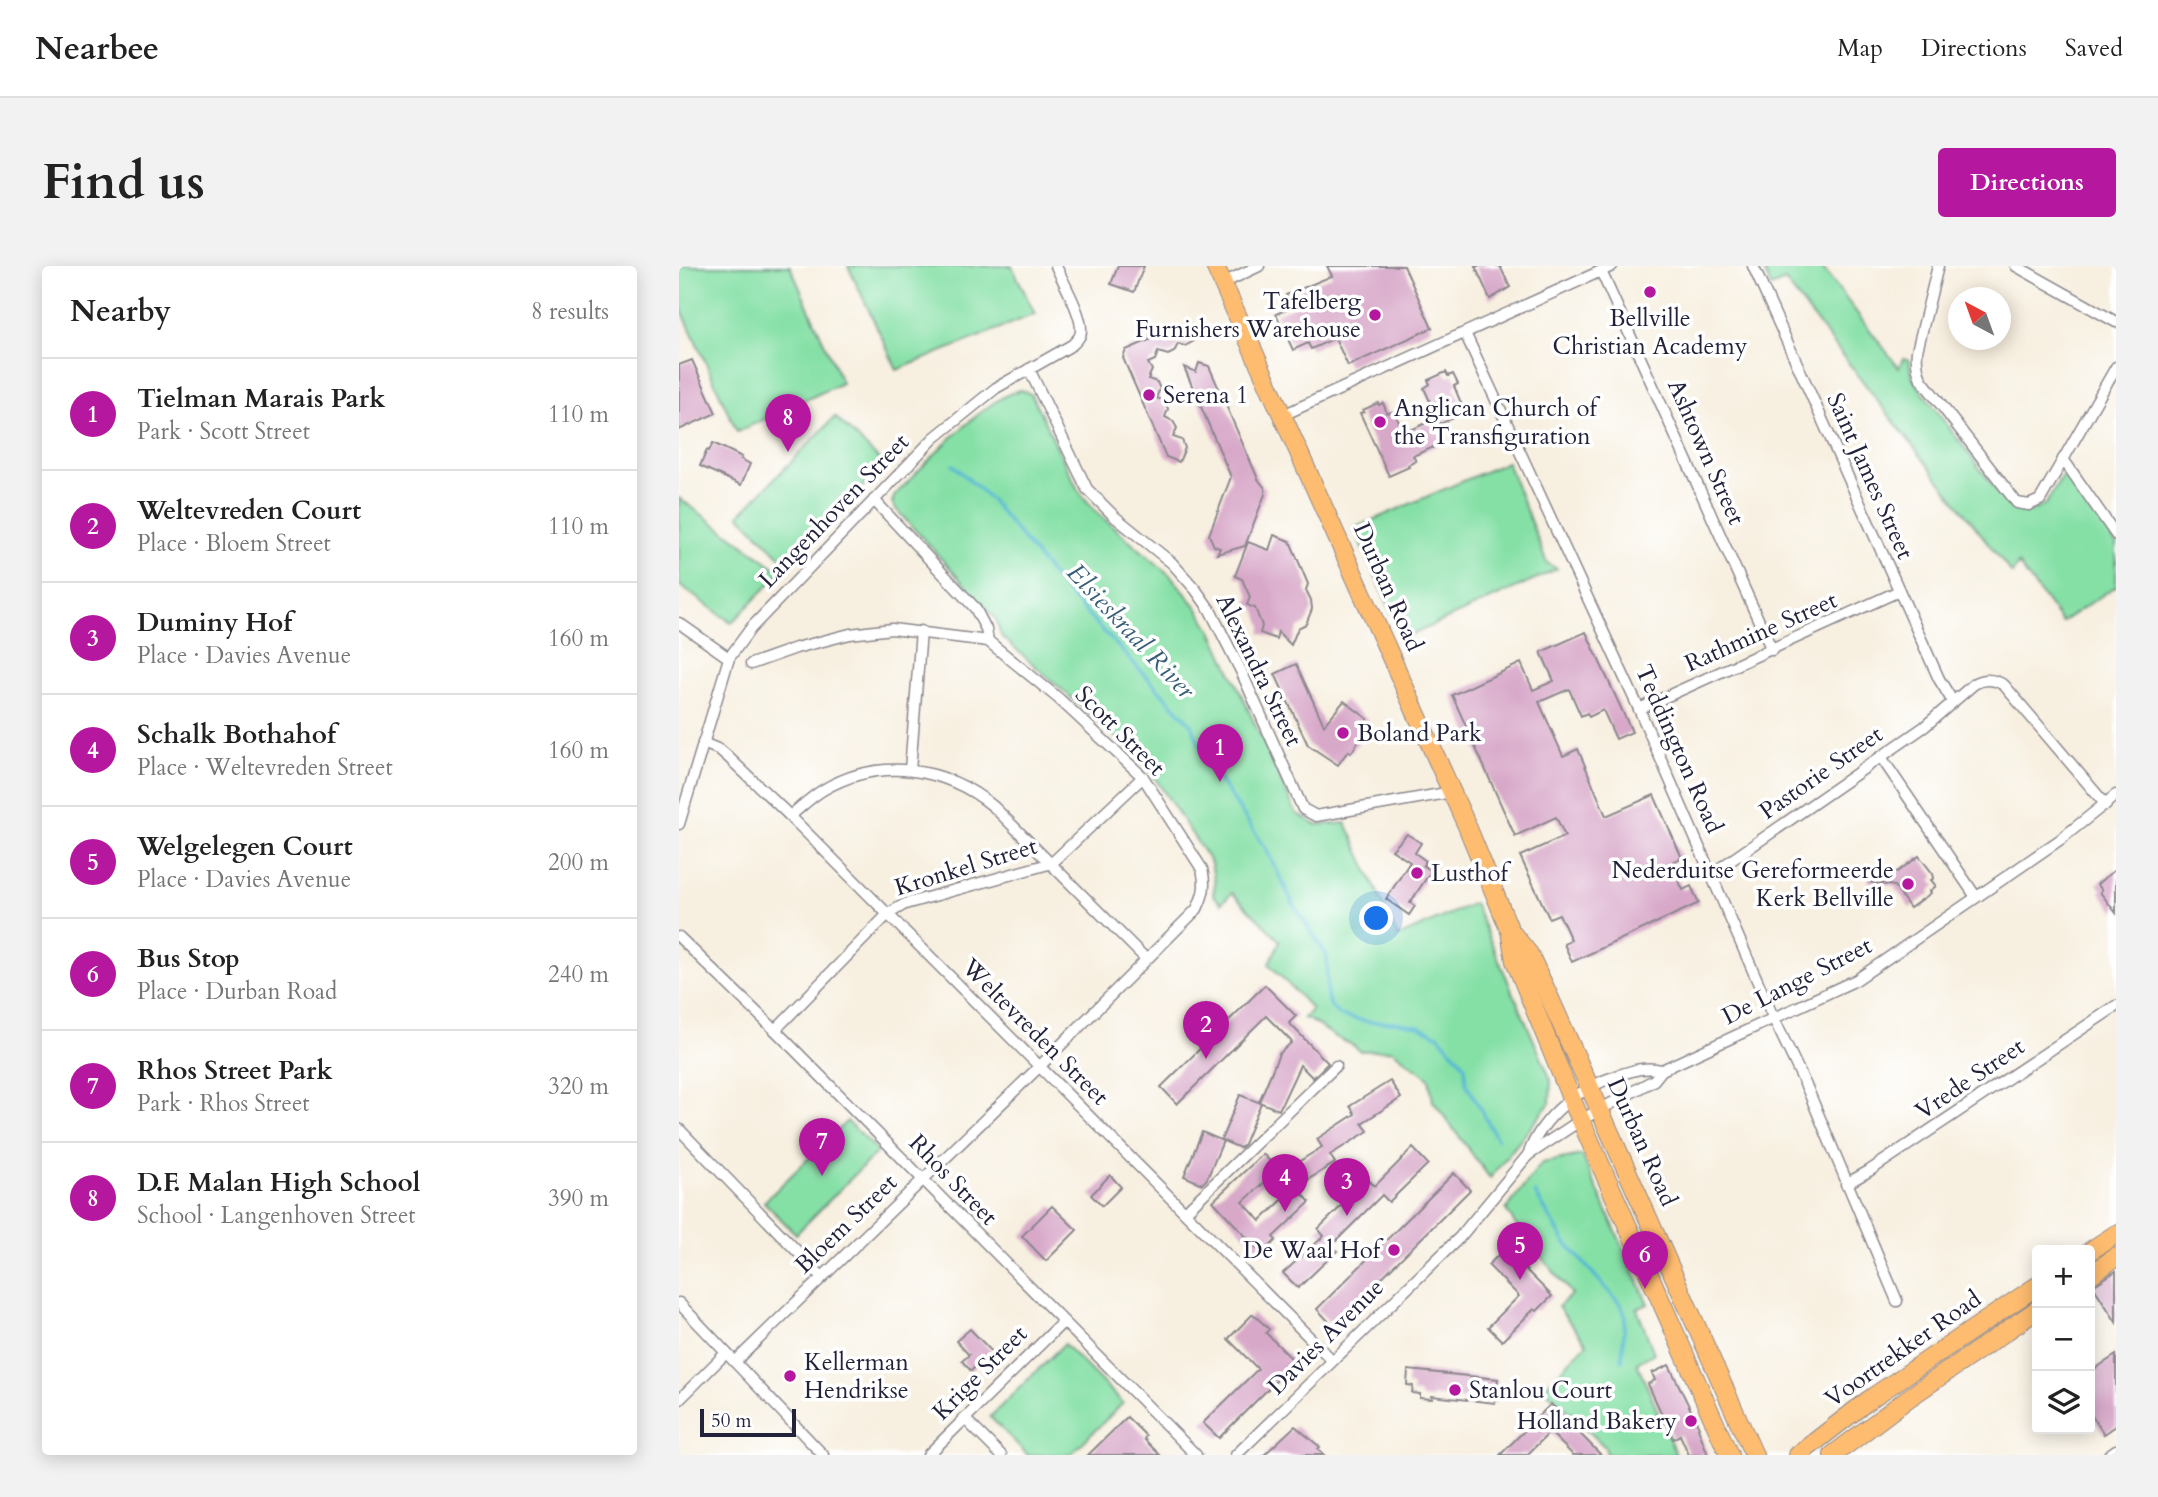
<!DOCTYPE html>
<html lang="en">
<head>
<meta charset="utf-8">
<style>
  body { margin:0; font-family:Cardo,serif; background:#f2f2f2; color:#222 }
  .controls { position:absolute; right:21px; bottom:21px; display:grid; overflow:hidden; border-radius:7px; box-shadow:0 4px 18px #0003 }
  .controls button { width:63px; height:63px; display:grid; place-items:center; padding:0; border:0; border-bottom:2px solid #e0e0e0; background:#fff; color:#222; font:35px sans-serif }
  .compass { position:absolute; left:1269px; top:21px; width:63px; height:63px; border-radius:50%; background:#fff; box-shadow:0 4px 18px #0003; rotate:319deg }
  .scale { position:absolute; left:21px; bottom:18px; width:96px; box-sizing:border-box; padding-left:7px; border:4px solid #22223b; border-top:0; font-size:19px; line-height:24px; white-space:nowrap; color:#22223b; -webkit-text-stroke:5px #fff; paint-order:stroke }
  .you { position:absolute; left:698px; top:653px; width:24px; height:24px; margin:-18px; border:5px solid #fff; border-radius:50%; background:#1a73e8; box-shadow:0 0 0 10px #1a73e833 }
  .badge { display:grid; place-items:center; width:46px; height:46px; border-radius:50%; background:#b5179e; color:#fff; font-size:23px; font-weight:700 }
  .pin { position:absolute; translate:-50% -58px; filter:drop-shadow(0 2px 4px #0008) }
  .pin::after { content:''; position:absolute; top:37px; width:24px; height:21px; background:inherit; clip-path:polygon(0 0,100% 0,50% 100%) }
  .list { margin:0; padding:0; list-style:none }
  h2 { display:flex; justify-content:space-between; align-items:center; height:91px; margin:0; padding:0 28px; font-size:30px }
  h2 small { font-size:23px; font-weight:400; color:#767676 }
  .list li { display:grid; grid-template-columns:46px 1fr auto; gap:21px; align-items:center; box-sizing:border-box; height:112px; padding:0 28px; border-top:2px solid #e0e0e0 }
  .list b { display:block; font-size:26px; white-space:nowrap }
  .list p { margin:0; font-size:23px; white-space:nowrap; color:#767676 }
  .list em { font-size:23px; font-style:normal; color:#767676 }
  .icon { flex:none; width:38px; height:38px; fill:none; stroke:currentColor; stroke-width:2; stroke-linecap:round; stroke-linejoin:round }
  .map { position:relative; flex:none; width:1437px; height:1189px; overflow:hidden; border-radius:7px }
  header { display:flex; align-items:center; gap:42px; box-sizing:border-box; height:98px; padding:0 35px; background:#fff; border-bottom:2px solid #e0e0e0 }
  header strong { font-size:33px }
  nav { display:flex; gap:38px; margin-inline-start:auto; font-size:24px }
  .intro { display:flex; align-items:center; justify-content:space-between; box-sizing:border-box; height:168px; padding:0 42px }
  h1 { margin:0; font-size:49px }
  .button { padding:18px 32px; border-radius:7px; background:#b5179e; color:#fff; font-size:24px; font-weight:700 }
  main { display:flex; gap:42px; padding:0 42px }
  aside { flex:1; background:#fff; border-radius:7px; box-shadow:0 4px 18px #0003 }
  .map>svg:first-child { display:block }
</style>
</head>
<body>
<header>
<strong>Nearbee</strong>
<nav><a>Map</a><a>Directions</a><a>Saved</a></nav>
</header>
<div class="intro"><h1>Find us</h1><a class="button">Directions</a></div>
<main>
<aside>
<h2>Nearby<small>8 results</small></h2>
<ul class="list">
<li><span class="badge">1</span><div><b>Tielman Marais Park</b><p>Park · Scott Street</p></div><em>110 m</em></li>
<li><span class="badge">2</span><div><b>Weltevreden Court</b><p>Place · Bloem Street</p></div><em>110 m</em></li>
<li><span class="badge">3</span><div><b>Duminy Hof</b><p>Place · Davies Avenue</p></div><em>160 m</em></li>
<li><span class="badge">4</span><div><b>Schalk Bothahof</b><p>Place · Weltevreden Street</p></div><em>160 m</em></li>
<li><span class="badge">5</span><div><b>Welgelegen Court</b><p>Place · Davies Avenue</p></div><em>200 m</em></li>
<li><span class="badge">6</span><div><b>Bus Stop</b><p>Place · Durban Road</p></div><em>240 m</em></li>
<li><span class="badge">7</span><div><b>Rhos Street Park</b><p>Park · Rhos Street</p></div><em>320 m</em></li>
<li><span class="badge">8</span><div><b>D.F. Malan High School</b><p>School · Langenhoven Street</p></div><em>390 m</em></li>
</ul>
</aside>
<div class="map">
<svg width="1437" height="1189" viewBox="0 0 1437 1189">
  <rect width="100%" height="100%" fill="#fff"/>
  <filter id="ink" filterUnits="userSpaceOnUse"><feTurbulence type="fractalNoise" baseFrequency=".0143" numOctaves="2"/><feDisplacementMap in="SourceGraphic" scale="14" xChannelSelector="R" yChannelSelector="G"/><feConvolveMatrix kernelMatrix="1 2 1 2 8 2 1 2 1" color-interpolation-filters="sRGB"/></filter>
  <filter id="wash" filterUnits="userSpaceOnUse"><feTurbulence type="fractalNoise" baseFrequency=".00686" numOctaves="4" result="noise"/><feDisplacementMap in="SourceGraphic" scale="28" xChannelSelector="R" yChannelSelector="G"/><feGaussianBlur stdDeviation="1.57" result="paint"/><feColorMatrix in="noise" values="0 0 0 0 0 0 0 0 0 0 0 0 0 0 0 0 0 1.4 0 .05"/><feComposite in="paint" operator="in"/></filter>
  <g filter="url(#wash)">
    <rect width="100%" height="100%" fill="#f7efdf"/>
    <g fill="#85e0a6" stroke="#548170" stroke-width="2">
      <polygon points="0,0 111,0 163,117 58,166 0,38"/>
      <polygon points="169,0 333,0 356,48 218,104"/>
      <path d="M1083,0H1142L1220,102L1224,92L1230,94L1234,113L1329,240C1343,248 1355,247 1367,237L1387,204L1437,278V320L1383,356L1339,298L1333,308L1106,15L1092,21Z"/>
      <path d="M342,124L352,128L399,224L416,245L492,310L517,340L533,365L617,547L638,559L667,557L719,671L795,637L872,814L871,837L811,912L754,835L750,812L713,784L681,785C674,777 664,776 655,770C644,763 637,756 625,752L633,743L590,698L601,675L553,627L542,637L534,629L536,617L532,597L466,497L322,370L317,353L216,242L213,236L216,229C243,202 307,130 342,124Z"/>
      <polygon points="156,151 205,198 109,298 60,249"/>
      <polygon points="828,196 868,297 878,303 724,373 675,262"/>
      <polygon points="0,232 102,306 53,357 0,319"/>
      <polygon points="168,855 199,885 117,968 85,936"/>
      <polygon points="903,889 969,1038 958,1043 975,1087 958,1097 997,1189 928,1189 926,1181 865,1122 908,1078 879,1041 893,1028 839,962 827,944 863,897"/>
      <polygon points="385,1078 444,1137 391,1189 349,1189 311,1151"/>
    </g>
    <g fill="none" stroke-linecap="round" stroke-linejoin="round">
      <g stroke="#53b8d1" stroke-width="3.5">
        <polyline points="274,199 312,234 383,321 513,459 524,489 587,583 616,641 648,690 648,731 653,742 660,749 690,756 715,756 739,760 759,769 786,800 787,817 818,873"/>
        <polyline points="856,927 886,976 942,1039 946,1048 943,1095"/>
      </g>
    </g>
    <g id="blocks">
      <g fill="#d8a8c9">
        <polygon points="439,0 465,0 455,26 432,18"/>
        <polygon points="648,0 725,0 753,62 669,100 656,72 632,83 629,77 614,84 597,48 613,41 607,29 653,10"/>
        <polygon points="796,0 821,0 831,21 811,33"/>
        <polygon points="507,58 515,61 513,66 518,68 515,75 506,80 499,78 495,86 489,89 479,86 476,94 469,97 473,104 469,113 478,116 481,123 477,132 486,135 489,143 486,151 494,155 498,162 494,171 503,174 506,182 500,196 487,191 444,92 447,84"/>
        <polygon points="13,94 37,147 0,164 0,99"/>
        <polygon points="520,97 530,100 579,213 586,222 586,228 566,280 538,288 541,282 535,280 530,269 552,211 505,101 517,106"/>
        <polygon points="767,106 769,110 774,108 779,118 775,120 786,147 761,158 745,122 751,118 749,114"/>
        <polygon points="699,137 700,139 704,137 708,147 715,146 725,167 754,154 764,177 734,190 737,195 729,199 730,201 710,210 681,147 685,146 684,144"/>
        <polygon points="34,177 63,191 62,193 71,198 62,219 21,200 28,184 30,185"/>
        <polygon points="595,269 611,275 629,318 627,324 632,334 633,343 627,358 619,362 612,379 599,366 597,373 581,367 583,360 576,342 568,339 571,331 563,313 556,310 569,276 590,284"/>
        <polygon points="907,366 953,466 937,473 924,444 910,451 908,447 902,450 890,423 860,436 884,490 899,483 927,550 975,529 1003,592 991,597 1004,624 1012,620 1020,637 893,696 885,678 892,674 880,648 870,652 841,590 886,570 877,551 836,570 773,429 842,397 854,424 875,415 862,386"/>
        <polygon points="617,398 645,459 665,435 689,453 682,463 686,466 672,487 670,485 666,489 659,499 629,479 596,408"/>
        <polygon points="728,568 742,577 736,587 747,595 744,599 752,605 731,637 736,640 730,649 707,633 731,596 713,584"/>
        <polygon points="1240,590 1254,608 1255,612 1252,614 1257,620 1251,625 1252,627 1231,642 1215,620 1189,616 1192,601 1218,606"/>
        <polygon points="1437,603 1437,647 1421,626 1423,624 1418,618"/>
        <polygon points="586,719 617,750 610,757 649,797 634,812 621,799 600,844 580,836 600,788 613,776 587,750 498,838 482,821"/>
        <polygon points="711,815 722,832 683,857 689,865 651,889 656,897 617,921 631,936 594,971 597,974 583,988 534,935 584,888 599,904 564,936 581,955 617,921 605,905 643,881 638,873 676,848 671,840"/>
        <polygon points="561,829 582,837 565,878 561,882 542,874"/>
        <polygon points="523,866 544,875 528,913 523,918 505,910"/>
        <polygon points="734,882 749,898 710,936 703,929 653,979 658,985 619,1022 604,1007 645,970 639,963 689,914 696,920"/>
        <polygon points="775,907 791,924 654,1060 638,1043"/>
        <polygon points="431,909 442,921 423,940 412,929"/>
        <polygon points="373,940 398,964 367,995 343,970"/>
        <polygon points="826,983 873,1030 858,1045 855,1043 823,1075 809,1061 840,1030 809,999"/>
        <polygon points="1437,1005 1437,1056 1414,1020"/>
        <polygon points="574,1048 590,1063 587,1067 616,1096 540,1172 524,1157 579,1103 549,1073"/>
        <polygon points="291,1063 323,1096 311,1108 300,1097 292,1105 283,1095 290,1089 277,1075"/>
        <polygon points="1437,1089 1437,1160 1425,1168 1411,1147 1411,1106"/>
        <polygon points="990,1099 1020,1161 1019,1162 1029,1189 1010,1189 1001,1169 994,1173 969,1118 976,1114 973,1107"/>
        <polygon points="729,1104 819,1113 816,1137 753,1130 753,1133 741,1132 741,1128 733,1127 734,1120 728,1119"/>
        <polygon points="872,1138 922,1189 894,1189 871,1166 848,1189 821,1189"/>
        <polygon points="448,1151 467,1170 465,1173 481,1189 409,1189"/>
        <polygon points="616,1160 641,1181 639,1183 645,1189 585,1189"/>
      </g>
    </g>
  </g>
  <g filter="url(#ink)">
    <use href="#blocks" fill-opacity="0" stroke="#8c888d" stroke-width="2"/>
    <g fill="none" stroke-linecap="round" stroke-linejoin="round">
      <defs>
        <g id="street">
          <polyline points="1074,0 1260,413 1274,436"/>
          <path d="M1259,0L1238,85C1237,95 1238,103 1242,113L1338,237L1350,239L1361,234L1437,101"/>
          <polyline points="1337,0 1437,56"/>
          <polyline points="922,5 1093,384"/>
          <polyline points="544,17 580,0"/>
          <polyline points="786,67 960,443 1095,753 1129,824 1218,1035"/>
          <polyline points="350,103 408,223 436,251 493,297 517,324 531,344 562,405 624,543 637,550 773,526"/>
          <polyline points="604,149 933,0"/>
          <polyline points="1384,193 1437,269"/>
          <polyline points="195,234 296,342 307,363 309,375"/>
          <polyline points="0,357 50,392"/>
          <polyline points="960,443 1220,325"/>
          <polyline points="24,477 41,484 48,490 111,550 653,1094"/>
          <polyline points="1202,491 1297,631"/>
          <polyline points="231,504 242,365"/>
          <path d="M111,550C122,541 132,531 144,524C200,491 266,500 315,541L467,693"/>
          <path d="M0,558L50,392L72,362L255,172L317,122L393,79C397,75 402,71 402,65C403,48 384,16 377,0"/>
          <path d="M1031,609L1245,461L1295,418C1305,412 1315,413 1325,419L1427,539"/>
          <polyline points="0,671 96,764 517,1189"/>
          <polyline points="96,764 209,648 226,638 373,597 464,511"/>
          <polyline points="0,863 143,1011"/>
          <path d="M849,889C864,848 900,822 940,809C955,804 967,800 983,804"/>
          <polyline points="1167,918 1190,905 1437,740"/>
          <polyline points="506,946 657,800"/>
          <polyline points="0,1037 144,1189"/>
          <path d="M56,1096L361,800L518,643C525,628 527,619 523,603L464,511L379,432L309,375L213,363L171,368L117,382L72,398"/>
          <polyline points="0,1134 47,1087"/>
          <polyline points="285,1152 322,1189"/>
          <polyline points="249,1189 384,1056"/>
          <polyline points="557,1189 781,971 849,889 902,854 975,814 983,804 1177,714 1382,573 1437,529"/>
          <polyline points="1430,1189 1437,1184"/>
        </g>
        <g id="primary">
          <polyline points="536,0 788,560 831,665 836,695 892,832 1050,1189"/>
          <polyline points="832,666 850,688 868,726 1075,1189"/>
          <polyline points="1411,985 1437,968"/>
          <polyline points="1411,1009 1437,991"/>
          <polyline points="1119,1189 1191,1133 1358,1020"/>
          <polyline points="1154,1189 1228,1133 1358,1044"/>
        </g>
      </defs>
      <use href="#street" stroke="#8c888d" stroke-width="13"/>
      <use href="#primary" stroke="#8c888d" stroke-width="20"/>
      <use href="#street" stroke="#fff" stroke-width="10"/>
      <use href="#primary" stroke="#febc70" stroke-width="18"/>
    </g>
  </g>
  <g fill="#b5179e" stroke="#fff" stroke-width="2.5">
    <circle cx="971" cy="26" r="7"/>
    <circle cx="696" cy="49" r="7"/>
    <circle cx="470" cy="129" r="7"/>
    <circle cx="701" cy="156" r="7"/>
    <circle cx="664" cy="467" r="7"/>
    <circle cx="738" cy="607" r="7"/>
    <circle cx="1229" cy="618" r="7"/>
    <circle cx="715" cy="984" r="7"/>
    <circle cx="111" cy="1110" r="7"/>
    <circle cx="776" cy="1124" r="7"/>
    <circle cx="1012" cy="1155" r="7"/>
  </g>
  <g text-anchor="middle" dominant-baseline="central" stroke-width="7" stroke-linejoin="round" paint-order="stroke">
    <g font-size="24" fill="#22223b" stroke="#fff" text-anchor="start">
      <text x="682" y="35" text-anchor="end">Tafelberg<tspan x="682" dy="28">Furnishers Warehouse</tspan></text>
      <text x="971" y="52" text-anchor="middle">Bellville<tspan x="971" dy="28">Christian Academy</tspan></text>
      <text x="484" y="129">Serena 1</text>
      <text x="715" y="142">Anglican Church of<tspan x="715" dy="28">the Transfiguration</tspan></text>
      <text x="678" y="467">Boland Park</text>
      <text x="1215" y="604" text-anchor="end">Nederduitse Gereformeerde<tspan x="1215" dy="28">Kerk Bellville</tspan></text>
      <text x="752" y="607">Lusthof</text>
      <text x="701" y="984" text-anchor="end">De Waal Hof</text>
      <text x="125" y="1096">Kellerman<tspan x="125" dy="28">Hendrikse</tspan></text>
      <text x="790" y="1124">Stanlou Court</text>
      <text x="998" y="1155" text-anchor="end">Holland Bakery</text>
    </g>
    <g font-size="24" fill="#22223b" stroke="#fff">
      <text transform="translate(1027 186) rotate(66)">Ashtown Street</text>
      <text transform="translate(1191 210) rotate(66)">Saint James Street</text>
      <text transform="translate(155 245) rotate(-46)">Langenhoven Street</text>
      <text transform="translate(709 321) rotate(66)">Durban Road</text>
      <text transform="translate(1082 366) rotate(-24)">Rathmine Street</text>
      <text transform="translate(580 404) rotate(64)">Alexandra Street</text>
      <text transform="translate(441 465) rotate(45)">Scott Street</text>
      <text transform="translate(1000 483) rotate(66)">Teddington Road</text>
      <text transform="translate(1142 507) rotate(-35)">Pastorie Street</text>
      <text transform="translate(287 601) rotate(-17)">Kronkel Street</text>
      <text transform="translate(1118 715) rotate(-27)">De Lange Street</text>
      <text transform="translate(356 766) rotate(45)">Weltevreden Street</text>
      <text transform="translate(1291 813) rotate(-34)">Vrede Street</text>
      <text transform="translate(963 876) rotate(66)">Durban Road</text>
      <text transform="translate(274 914) rotate(46)">Rhos Street</text>
      <text transform="translate(167 958) rotate(-44)">Bloem Street</text>
      <text transform="translate(647 1071) rotate(-45)">Davies Avenue</text>
      <text transform="translate(1224 1083) rotate(-35)">Voortrekker Road</text>
      <text transform="translate(301 1107) rotate(-45)">Krige Street</text>
    </g>
    <g font-size="26" font-style="italic" fill="#365e77" stroke="#fff">
      <text transform="translate(452 365) rotate(47)">Elsieskraal River</text>
    </g>
  </g>
</svg>
<div class="controls">
<button>+</button>
<button>−</button>
<button><svg class="icon" aria-label="layers" viewBox="0 0 24 24"><path d="M12 4l9 5-9 5-9-5zM3 14l9 5 9-5"/></svg></button>
</div>
<svg class="compass" viewBox="-18 -18 36 36"><path d="M0-13l5 13h-10z" fill="#e53935"/><path d="M0 13l5-13h-10z" fill="#767676"/></svg>
<div class="scale">50 m</div>
<div class="you"></div>
<div class="pin badge" style="left:541px;top:516px">1</div>
<div class="pin badge" style="left:527px;top:793px">2</div>
<div class="pin badge" style="left:668px;top:950px">3</div>
<div class="pin badge" style="left:606px;top:946px">4</div>
<div class="pin badge" style="left:841px;top:1014px">5</div>
<div class="pin badge" style="left:966px;top:1023px">6</div>
<div class="pin badge" style="left:143px;top:910px">7</div>
<div class="pin badge" style="left:109px;top:186px">8</div>
</div>
</main>
</body>
</html>
